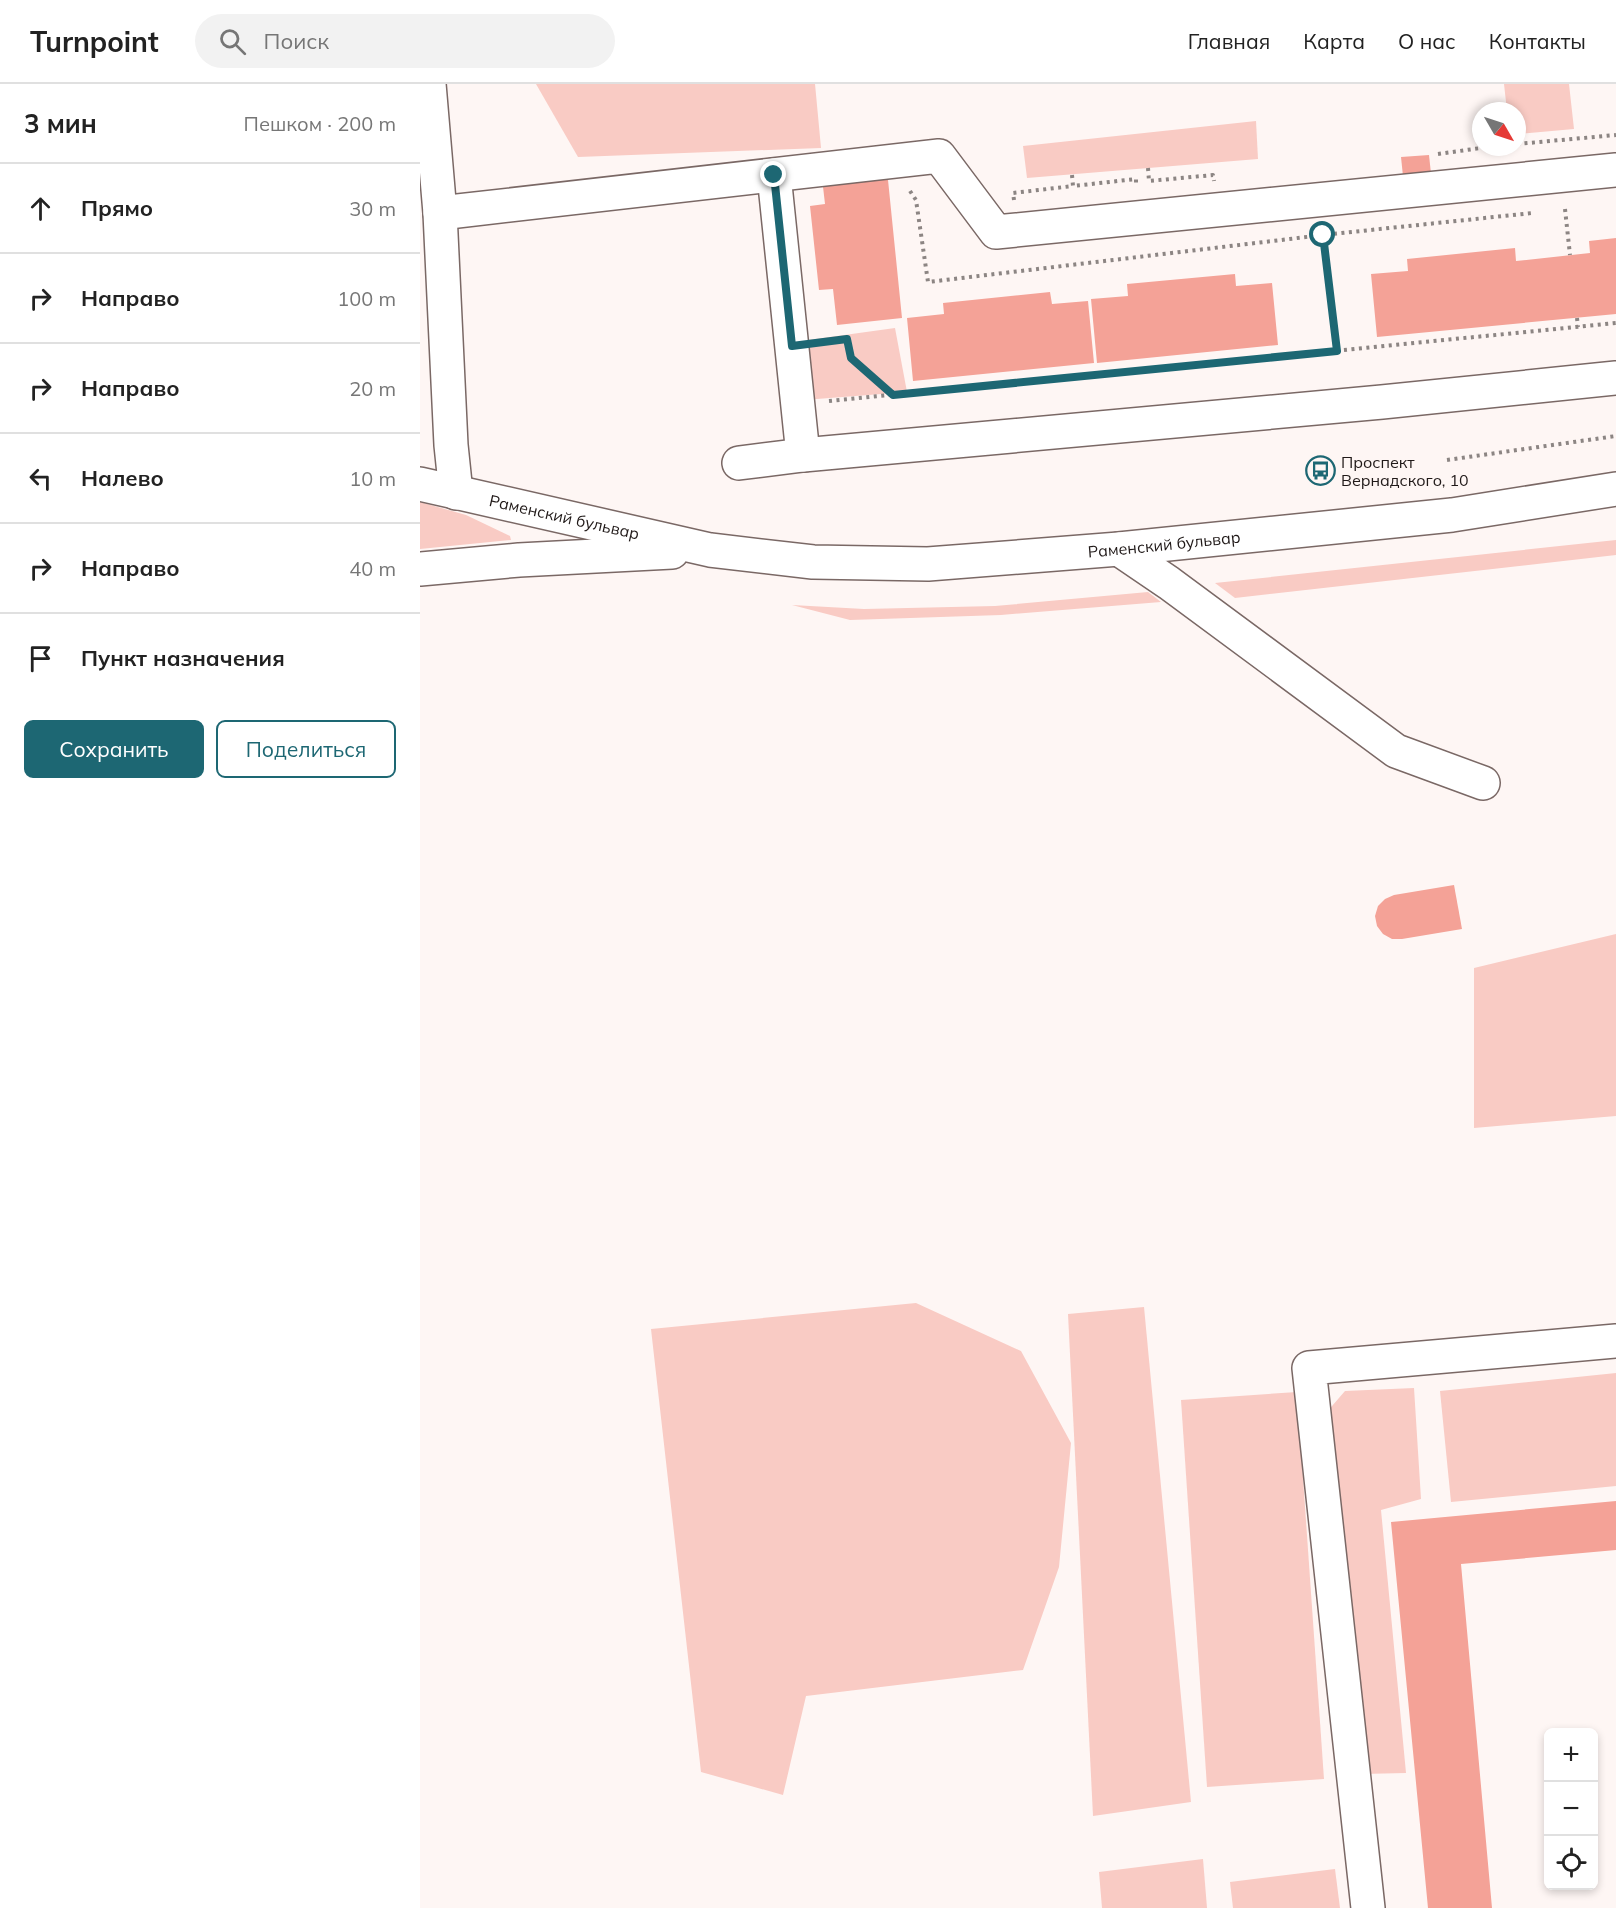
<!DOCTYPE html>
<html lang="ru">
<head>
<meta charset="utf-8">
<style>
  body { margin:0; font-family:Mulish,sans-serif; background:#f2f2f2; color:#222 }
  .controls { position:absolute; right:18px; bottom:18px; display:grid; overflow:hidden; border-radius:9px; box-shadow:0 3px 9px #0003 }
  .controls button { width:54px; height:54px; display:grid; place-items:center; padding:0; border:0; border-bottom:2px solid #e0e0e0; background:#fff; color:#222; font:30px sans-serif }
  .compass { position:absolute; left:1052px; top:18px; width:54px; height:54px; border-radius:50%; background:#fff; box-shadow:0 3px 9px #0003; rotate:129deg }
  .stop { position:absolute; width:18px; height:18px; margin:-14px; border:4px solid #1d6773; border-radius:50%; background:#fff }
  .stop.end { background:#1d6773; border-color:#fff; box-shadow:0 2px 6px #0008 }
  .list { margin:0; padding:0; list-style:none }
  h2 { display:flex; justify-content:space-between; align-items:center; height:78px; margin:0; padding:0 24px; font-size:26px }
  h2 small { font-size:20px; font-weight:400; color:#767676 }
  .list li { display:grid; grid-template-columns:39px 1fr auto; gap:18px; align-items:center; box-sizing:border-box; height:90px; padding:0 24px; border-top:2px solid #e0e0e0 }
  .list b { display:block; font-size:22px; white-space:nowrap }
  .list em { font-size:20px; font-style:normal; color:#767676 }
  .actions { display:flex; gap:12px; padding:18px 24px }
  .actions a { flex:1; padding:14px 0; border:2px solid #1d6773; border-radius:9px; text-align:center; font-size:21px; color:#1d6773 }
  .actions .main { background:#1d6773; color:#fff }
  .icon { flex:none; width:33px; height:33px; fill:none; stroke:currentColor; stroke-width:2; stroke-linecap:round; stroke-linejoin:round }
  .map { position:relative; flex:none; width:1196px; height:1824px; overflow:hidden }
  header { display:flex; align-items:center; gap:36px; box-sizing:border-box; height:84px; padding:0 30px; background:#fff; border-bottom:2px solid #e0e0e0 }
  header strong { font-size:28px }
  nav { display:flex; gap:33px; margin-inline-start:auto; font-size:21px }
  .search { width:420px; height:54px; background:#f2f2f2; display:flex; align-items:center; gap:15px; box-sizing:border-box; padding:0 21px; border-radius:33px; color:#767676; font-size:22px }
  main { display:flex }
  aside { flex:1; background:#fff }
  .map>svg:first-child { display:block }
</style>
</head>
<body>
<header>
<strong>Turnpoint</strong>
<div class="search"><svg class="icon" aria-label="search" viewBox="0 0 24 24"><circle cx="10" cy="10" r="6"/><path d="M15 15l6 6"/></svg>Поиск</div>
<nav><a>Главная</a><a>Карта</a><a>О нас</a><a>Контакты</a></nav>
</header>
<main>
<aside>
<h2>3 мин<small>Пешком · 200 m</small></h2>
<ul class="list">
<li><svg class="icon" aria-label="ahead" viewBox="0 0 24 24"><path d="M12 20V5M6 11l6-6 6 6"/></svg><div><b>Прямо</b></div><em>30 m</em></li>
<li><svg class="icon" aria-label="right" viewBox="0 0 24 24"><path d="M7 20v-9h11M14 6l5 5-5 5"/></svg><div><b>Направо</b></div><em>100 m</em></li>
<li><svg class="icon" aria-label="right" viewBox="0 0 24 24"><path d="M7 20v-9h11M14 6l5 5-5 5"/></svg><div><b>Направо</b></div><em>20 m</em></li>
<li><svg class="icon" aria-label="left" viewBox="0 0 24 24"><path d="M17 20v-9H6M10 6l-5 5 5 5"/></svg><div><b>Налево</b></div><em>10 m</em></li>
<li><svg class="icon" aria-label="right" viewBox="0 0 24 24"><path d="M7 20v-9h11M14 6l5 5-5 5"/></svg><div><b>Направо</b></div><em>40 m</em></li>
<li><svg class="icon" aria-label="arrive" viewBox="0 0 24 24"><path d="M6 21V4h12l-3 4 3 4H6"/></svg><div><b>Пункт назначения</b></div></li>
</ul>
<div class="actions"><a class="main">Сохранить</a><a>Поделиться</a></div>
</aside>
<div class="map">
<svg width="1196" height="1824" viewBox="0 0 1196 1824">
  <rect width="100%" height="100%" fill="#fef6f4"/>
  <g fill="#f9cbc4">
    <polygon points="116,0 395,0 401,64 158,73"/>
    <polygon points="1084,0 1149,0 1154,45 1097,50 1097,27 1087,27"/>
    <polygon points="836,37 838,75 607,94 603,62"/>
    <polygon points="475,244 487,308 384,316 381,257"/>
    <polygon points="0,418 46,431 90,452 91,456 0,465"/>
    <polygon points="1196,456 1196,471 815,514 795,499"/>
    <polygon points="728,508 741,518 581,531 430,536 372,521 444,525 575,522"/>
    <polygon points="1196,850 1196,1032 1054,1044 1054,884"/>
    <polygon points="496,1219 601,1267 651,1359 639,1483 603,1586 386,1612 363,1711 281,1688 231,1245"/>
    <polygon points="724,1223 771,1718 673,1732 648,1230"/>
    <polygon points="1196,1289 1196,1402 1031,1418 1020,1307"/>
    <polygon points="994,1304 1001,1415 961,1426 986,1689 942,1690 906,1329 925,1307"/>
    <polygon points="877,1308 904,1695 787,1703 761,1316"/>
    <polygon points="783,1775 787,1824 682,1824 679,1788"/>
    <polygon points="915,1785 920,1824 813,1824 810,1798"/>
  </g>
  <g fill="#f4a297">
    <polygon points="1009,71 1012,99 984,102 981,73"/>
    <polygon points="467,86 482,234 417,241 413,205 399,206 390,122 405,120 402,94"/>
    <polygon points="1196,154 1196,230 957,253 951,190 988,187 987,175 1095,164 1096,177 1170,169 1169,157"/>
    <polygon points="815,190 816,202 852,199 858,261 677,279 671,215 708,212 707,200"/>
    <polygon points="630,208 632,220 668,217 674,279 493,297 487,234 524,230 523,219"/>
    <polygon points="1034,801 1042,845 982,855 972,855 963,850 957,842 955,832 958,822 965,815 974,811"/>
    <polygon points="1196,1417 1196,1466 1041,1480 1072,1824 1008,1824 971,1438"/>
  </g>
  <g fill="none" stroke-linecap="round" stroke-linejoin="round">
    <defs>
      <g id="minor">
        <polyline points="9,0 20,129 31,361 36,409"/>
        <polyline points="354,91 383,371 962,318 1196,294"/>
        <polyline points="20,129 519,72 576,148 1196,86"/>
        <polyline points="319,379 383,371"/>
        <path id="s1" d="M0,400L290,466L393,478L508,480L699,465L1032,431L1196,405"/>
        <polyline points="699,465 749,499 976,667 1063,699"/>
        <polyline points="0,485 99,476 252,468"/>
        <polyline points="948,1824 889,1284 1196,1257"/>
      </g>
    </defs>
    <use href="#minor" stroke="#7a6865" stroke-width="36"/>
    <g stroke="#8c8583" stroke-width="4" stroke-dasharray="3 4.5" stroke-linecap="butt">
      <polyline points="1097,60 1196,51"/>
      <polyline points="1018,70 1068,63"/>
      <polyline points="728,84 729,97 793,91 794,97"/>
      <polyline points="652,91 653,102 716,95 716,102"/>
      <polyline points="490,107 496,116 508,198 903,151 1112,129"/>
      <polyline points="594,116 593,109 653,102"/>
      <polyline points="1145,125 1150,171"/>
      <polyline points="903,151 917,267"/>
      <polyline points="1157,234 1158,243"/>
      <polyline points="401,259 427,255 431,274 472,310"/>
      <polyline points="409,317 1196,239"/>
      <polyline points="1027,376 1196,352"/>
    </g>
    <use href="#minor" stroke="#fff" stroke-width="33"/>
  </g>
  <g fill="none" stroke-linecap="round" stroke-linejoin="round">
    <polyline stroke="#1d6773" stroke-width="8" points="354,91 372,262 427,255 431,274 473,311 917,267 903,151"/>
  </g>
  <defs>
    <symbol id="bus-ring" viewBox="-11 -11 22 22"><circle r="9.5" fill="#fef6f4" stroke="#1d6773" stroke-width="1.5"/><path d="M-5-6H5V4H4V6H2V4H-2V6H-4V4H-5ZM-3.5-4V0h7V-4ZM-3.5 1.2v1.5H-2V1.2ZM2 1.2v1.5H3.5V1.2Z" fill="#1d6773"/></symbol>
  </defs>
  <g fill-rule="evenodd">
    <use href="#bus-ring" x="884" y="370" width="33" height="33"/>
  </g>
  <g text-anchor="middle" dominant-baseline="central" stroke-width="5" stroke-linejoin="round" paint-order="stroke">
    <g font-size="16" fill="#201918" stroke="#fef6f4" text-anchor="start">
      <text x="921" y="378">Проспект<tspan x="921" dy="18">Вернадского, 10</tspan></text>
    </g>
    <g font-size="16" fill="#201918" stroke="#fef6f4">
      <text stroke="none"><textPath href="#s1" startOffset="148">Раменский бульвар</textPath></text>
      <text stroke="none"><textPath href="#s1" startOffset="753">Раменский бульвар</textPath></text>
    </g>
  </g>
</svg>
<div class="controls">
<button>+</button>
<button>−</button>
<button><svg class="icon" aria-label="locate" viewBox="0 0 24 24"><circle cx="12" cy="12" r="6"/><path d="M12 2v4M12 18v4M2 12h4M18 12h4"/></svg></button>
</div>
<svg class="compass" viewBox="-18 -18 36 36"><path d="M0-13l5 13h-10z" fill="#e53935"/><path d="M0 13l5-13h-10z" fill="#767676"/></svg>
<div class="stop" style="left:903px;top:151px"></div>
<div class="stop end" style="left:354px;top:91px"></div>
</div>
</main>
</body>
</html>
